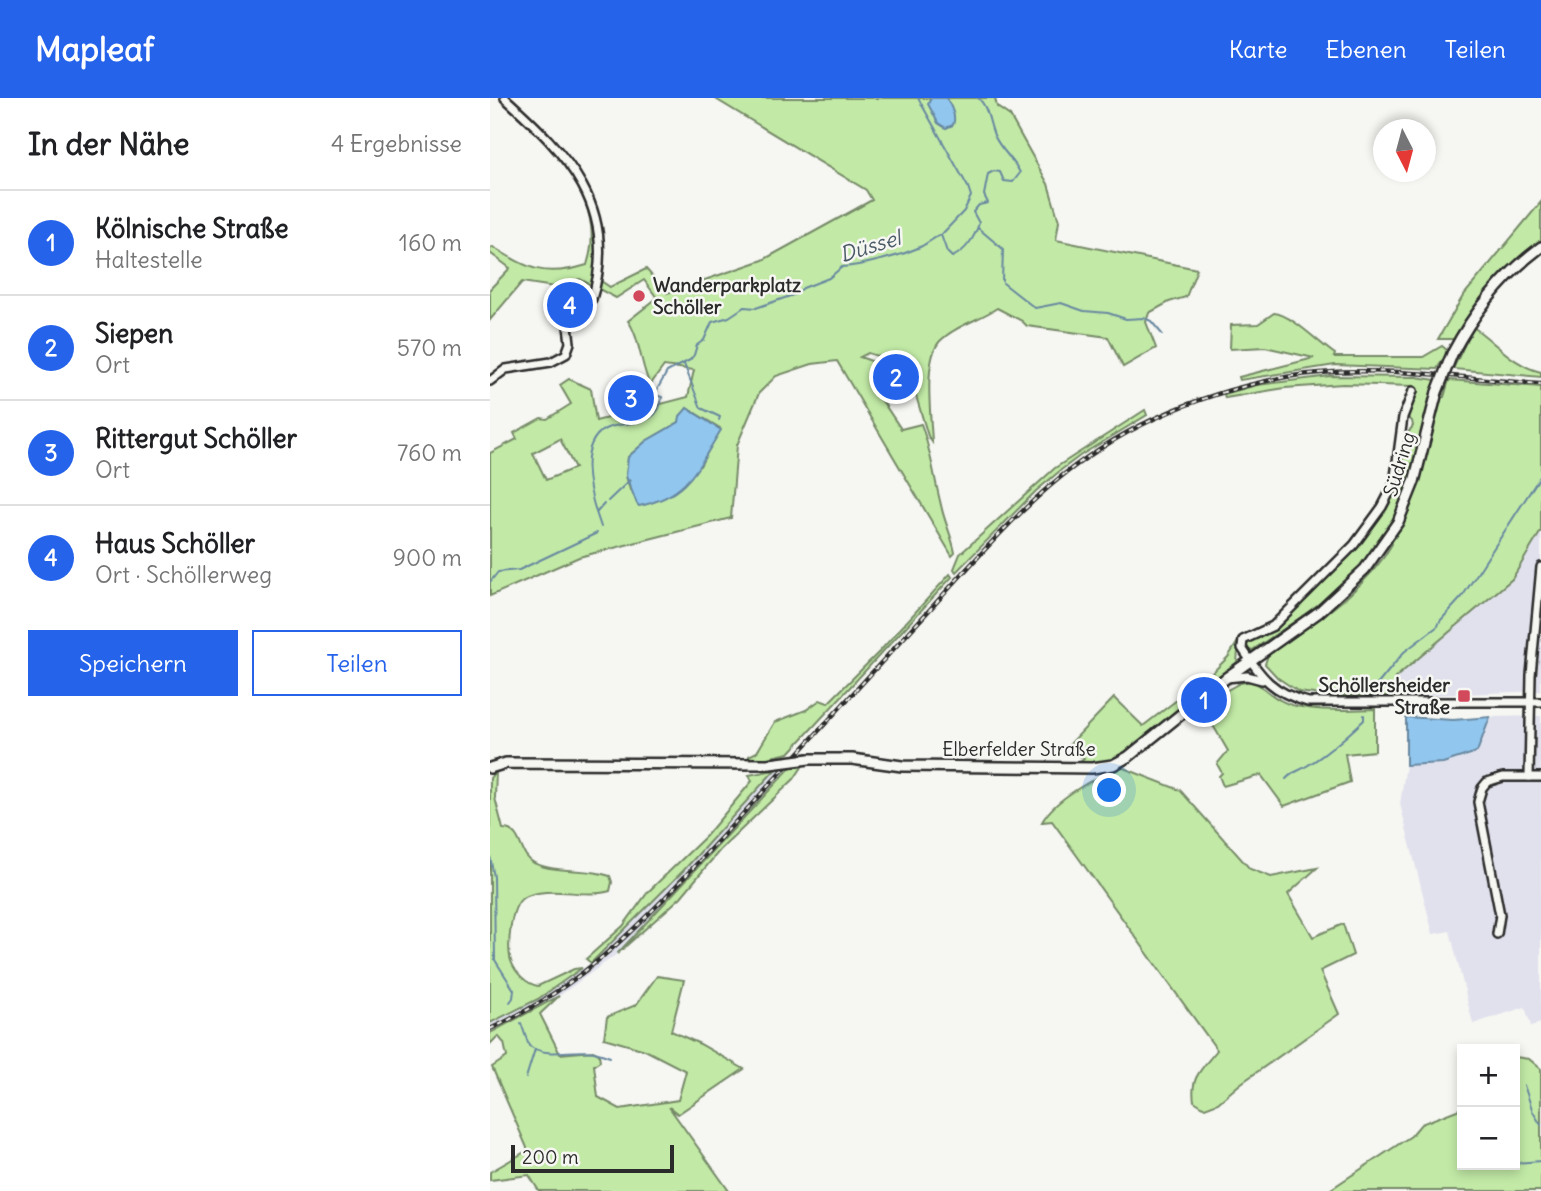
<!DOCTYPE html>
<html lang="de">
<head>
<meta charset="utf-8">
<style>
  body { margin:0; font-family:Delius,sans-serif; background:#f6f6f6; color:#202124 }
  .controls { position:absolute; right:21px; bottom:21px; display:grid; overflow:hidden; border-radius:0px; box-shadow:0 4px 10px #0003 }
  .controls button { width:63px; height:63px; display:grid; place-items:center; padding:0; border:0; border-bottom:2px solid #e0e0e0; background:#fff; color:#202124; font:35px sans-serif }
  .compass { position:absolute; left:883px; top:21px; width:63px; height:63px; border-radius:50%; background:#fff; box-shadow:0 4px 10px #0003; rotate:174deg }
  .scale { position:absolute; left:21px; bottom:18px; width:163px; box-sizing:border-box; padding-left:7px; border:4px solid #2b2b2b; border-top:0; font-size:19px; line-height:24px; white-space:nowrap; color:#2b2b2b; -webkit-text-stroke:5px #f6f6f2; paint-order:stroke }
  .you { position:absolute; left:620px; top:693px; width:24px; height:24px; margin:-18px; border:5px solid #fff; border-radius:50%; background:#1a73e8; box-shadow:0 0 0 10px #1a73e833 }
  .badge { display:grid; place-items:center; width:46px; height:46px; border-radius:50%; background:#2563eb; color:#fff; font-size:23px; font-weight:700 }
  .pin { position:absolute; translate:-50% -50%; border:4px solid #fff; box-shadow:0 2px 7px #0006 }
  .list { margin:0; padding:0; list-style:none }
  h2 { display:flex; justify-content:space-between; align-items:center; height:91px; margin:0; padding:0 28px; font-size:30px }
  h2 small { font-size:23px; font-weight:400; color:#757577 }
  .list li { display:grid; grid-template-columns:46px 1fr auto; gap:21px; align-items:center; box-sizing:border-box; height:105px; padding:0 28px; border-top:2px solid #e0e0e0 }
  .list b { display:block; font-size:26px; white-space:nowrap }
  .list p { margin:0; font-size:23px; white-space:nowrap; color:#757577 }
  .list em { font-size:23px; font-style:normal; color:#757577 }
  .actions { display:flex; gap:14px; padding:21px 28px }
  .actions a { flex:1; padding:16px 0; border:2px solid #2563eb; border-radius:0px; text-align:center; font-size:24px; color:#2563eb }
  .actions .main { background:#2563eb; color:#fff }
  .map { position:relative; flex:none; width:1051px; height:1093px; overflow:hidden }
  header { display:flex; align-items:center; gap:42px; box-sizing:border-box; height:98px; padding:0 35px; background:#2563eb; color:#fff }
  header strong { font-size:33px }
  nav { display:flex; gap:38px; margin-inline-start:auto; font-size:24px }
  main { display:flex }
  aside { flex:1; background:#fff }
  .map>svg:first-child { display:block }
</style>
</head>
<body>
<header>
<strong>Mapleaf</strong>
<nav><a>Karte</a><a>Ebenen</a><a>Teilen</a></nav>
</header>
<main>
<aside>
<h2>In der Nähe<small>4 Ergebnisse</small></h2>
<ul class="list">
<li><span class="badge">1</span><div><b>Kölnische Straße</b><p>Haltestelle</p></div><em>160 m</em></li>
<li><span class="badge">2</span><div><b>Siepen</b><p>Ort</p></div><em>570 m</em></li>
<li><span class="badge">3</span><div><b>Rittergut Schöller</b><p>Ort</p></div><em>760 m</em></li>
<li><span class="badge">4</span><div><b>Haus Schöller</b><p>Ort · Schöllerweg</p></div><em>900 m</em></li>
</ul>
<div class="actions"><a class="main">Speichern</a><a>Teilen</a></div>
</aside>
<div class="map">
<svg width="1051" height="1093" viewBox="0 0 1051 1093">
  <rect width="100%" height="100%" fill="#f6f6f2"/>
  <filter id="ink" filterUnits="userSpaceOnUse"><feTurbulence type="fractalNoise" baseFrequency=".0143" numOctaves="2"/><feDisplacementMap in="SourceGraphic" scale="14" xChannelSelector="R" yChannelSelector="G"/><feConvolveMatrix kernelMatrix="1 2 1 2 8 2 1 2 1" color-interpolation-filters="sRGB"/></filter>
  <g filter="url(#ink)">
    <g fill="#e0e1ed">
      <polygon points="1051,433 1051,593 917,598 905,580 1022,481"/>
      <polygon points="1051,618 1051,925 1041,928 1035,909 983,926 960,833 943,836 910,706 916,667 953,665 987,654 1000,619"/>
      <polygon points="301,669 127,856 69,898 0,935 0,925 48,901 101,865 193,773 285,672"/>
    </g>
    <g fill="#c2eaa6" stroke="#768a68" stroke-width="2" fill-rule="evenodd">
      <path d="M224,0H505L507,9L520,18L558,86L569,123L566,142L707,171L696,199L679,204L659,215L656,224L666,250L633,269L618,239L537,228L532,223L507,210C489,222 465,228 450,243C433,261 441,319 442,344L438,338L421,281L408,270L406,264L378,255L370,259L387,265L399,295L389,298L411,331L431,326C441,352 444,380 451,407C454,423 462,438 465,455L462,458L347,263L322,266L286,278L269,295L247,347L241,420L89,459L0,498V355L27,341L24,335L51,320L57,321L81,306L70,287L79,281L101,291L106,323L198,299L204,272L174,268L160,287C151,268 149,237 138,223L167,200L154,182L126,200L90,181L64,189L32,184L0,222V191L20,170L0,155V150L3,149C39,171 54,180 97,167C106,138 101,119 91,91L93,90L105,127L106,152L112,156L111,183L120,189L156,171L177,195L273,162L382,102L376,92ZM197,310L230,330L210,368L140,392L136,378L138,359L156,343L189,324ZM70,341L85,370L56,382L43,355Z"/>
      <polygon points="1051,104 1051,146 965,241 948,241 973,198"/>
      <path d="M784,215C801,216 830,246 845,256L844,259H933L952,248L958,253L947,271L845,267L750,282L749,279L824,260L775,249L740,251L741,227L768,226Z"/>
      <path d="M983,229C1005,244 1024,268 1051,274V279L963,271Z"/>
      <path d="M840,278L926,279L946,282C937,313 932,345 923,376C898,466 834,504 761,553L755,550V545C762,538 774,538 783,530C821,497 866,456 894,413C902,401 907,387 910,373C914,356 911,342 923,328L922,323L916,318L927,291L924,288L853,286L795,290L735,300L734,296L767,287Z"/>
      <path d="M959,282L1051,289V433L1022,481L905,580L917,598L831,597L809,594L788,580L775,566L778,557C822,525 875,494 902,446L901,441L924,398L950,299H954Z"/>
      <polygon points="655,312 657,317 591,357 571,372 546,393 466,474 464,471 470,456 565,370"/>
      <polygon points="460,476 462,479 299,655 258,664 259,658 267,654 285,624 316,612 330,602 338,605 389,554"/>
      <polygon points="749,542 747,564 625,662 610,666 588,665 594,661 577,649 624,600 653,628 722,575 738,559"/>
      <path d="M762,583C773,588 780,597 790,602C812,615 860,612 885,611V653L855,656L860,684L794,708L771,677L733,688L729,678L732,675L727,666L738,653L724,629L707,609L750,585Z"/>
      <polygon points="301,669 312,669 304,681 230,752 191,799 127,856"/>
      <path d="M631,669L690,692L760,771L781,779L827,770L798,796L823,839L853,826L863,857L830,873L849,916L750,986L728,1005L715,1010L704,1003C700,978 713,970 727,952L562,723L552,724C565,700 606,679 631,669Z"/>
      <polygon points="285,672 193,773 101,865 96,861 133,828 158,794 216,738 262,683 259,677"/>
      <path d="M6,673L5,700L13,731C33,731 28,757 44,765C67,776 96,769 120,778L122,784L120,793C95,801 57,786 33,800C20,808 17,850 21,863C25,874 36,886 48,888L84,871L92,870L48,901L0,925V680Z"/>
      <polygon points="167,878 194,882 181,933 210,946 254,971 188,1016 179,1009 239,1093 49,1093 39,1077 0,1082 0,1074 38,1052 2,969 17,959 14,945 8,938 0,946 0,935 69,898 50,916 70,956 103,953 109,956 110,963 104,967 108,999 130,1011 188,1002 196,973 155,952 114,940 117,919 146,907"/>
      <polygon points="1025,959 1039,961 1051,971 1051,1093 838,1093 921,1038 931,1026 972,1010 972,1067 1025,1067"/>
    </g>
    <g fill="#91c6ee" stroke="#6888a0" stroke-width="2">
      <path d="M441,0H457C460,8 467,18 463,27L456,30L448,25L438,6Z"/>
      <path d="M197,310L231,332C207,370 199,398 149,408L147,406L136,378L138,359L156,343L189,324L190,318Z"/>
      <polygon points="916,619 963,622 1000,619 987,654 953,665 916,667"/>
    </g>
    <g fill="none" stroke-linecap="round" stroke-linejoin="round">
      <g stroke="#6888a0" stroke-width="2">
        <polyline points="428,0 478,89 481,98 474,113 452,136"/>
        <polyline points="488,130 513,151 512,183"/>
        <polyline points="513,185 545,210 571,205 594,213 618,215 636,221 654,220 661,223 672,236"/>
        <polyline points="194,266 211,310 230,319 229,322"/>
        <polyline points="118,403 140,382"/>
        <polyline points="107,414 114,406"/>
        <path d="M111,429C102,404 84,348 115,331C135,321 169,332 172,299L164,297L177,274L200,262L204,257L207,247L214,242L222,224L239,219L254,209L266,210L306,196L313,190L339,180L352,169C371,168 415,157 432,148C439,144 443,140 451,137L457,154L462,159C476,153 485,139 489,125L483,114L489,107L498,105L494,97L498,76L504,73L510,74L514,83L523,84L530,75C524,61 511,53 504,37C499,25 498,8 488,0"/>
        <polyline points="0,484 8,474 29,472 107,435"/>
        <polyline points="886,594 887,587 914,554 948,528 950,523 972,499 1051,377"/>
        <path d="M796,681C802,674 807,674 815,669C836,657 856,639 874,622V617"/>
        <polyline points="0,758 4,779 5,862 24,892 23,900 20,904"/>
        <path d="M31,925L39,948C61,961 80,950 104,954C109,955 115,957 120,959"/>
        <polyline points="36,980 45,951"/>
        <polyline points="1034,987 1043,1014 1051,1027"/>
        <polyline points="1025,1065 1051,1063"/>
        <polyline points="1008,1069 1016,1067"/>
      </g>
      <defs>
        <g id="minor">
          <path d="M0,283L16,271L61,264L76,256L80,245L77,219L102,201C130,110 77,56 15,0"/>
          <path d="M923,293L913,319L904,386L892,409L864,447L783,528L753,542L752,550C771,579 783,595 818,604H1051"/>
          <polyline points="736,580 757,578 772,582"/>
          <polyline points="1039,679 1041,577 1051,469"/>
          <polyline points="1007,836 1010,817 988,704 992,690 997,684 1013,679 1051,679"/>
        </g>
        <g id="major">
          <path d="M962,256C984,214 1012,178 1051,149"/>
          <polyline points="319,661 362,661 412,668 602,670 623,667 638,659 736,580 829,514 875,471 908,424 924,384 947,294"/>
          <polyline points="0,670 16,665 280,666"/>
        </g>
      </defs>
      <use href="#minor" stroke="#2b2b2b" stroke-width="12"/>
      <use href="#major" stroke="#2b2b2b" stroke-width="14"/>
      <use href="#minor" stroke="#f6f6f2" stroke-width="7"/>
      <use href="#major" stroke="#f6f6f2" stroke-width="9"/>
      <defs>
        <path id="rail" d="M0,931C101,885 165,811 239,731C299,665 360,599 420,533C466,484 510,431 561,387C628,330 710,295 796,279C880,265 967,280 1051,286"/>
      </defs>
      <use href="#rail" stroke="#2b2b2b" stroke-width="4.5"/>
      <use href="#rail" stroke="#f6f6f2" stroke-width="2" stroke-dasharray="5" stroke-linecap="butt"/>
      <defs>
        <g id="major-bridge">
          <polyline points="947,294 962,256"/>
          <polyline points="280,666 319,661"/>
        </g>
      </defs>
      <use href="#major-bridge" stroke="#2b2b2b" stroke-width="14" stroke-linecap="butt"/>
      <use href="#major-bridge" stroke="#f6f6f2" stroke-width="9"/>
    </g>
  </g>
  <g fill="#d1495b" stroke="#f6f6f2" stroke-width="2.5">
    <circle cx="149" cy="198" r="7"/>
    <rect x="967" y="591" width="14" height="14" rx="3.5"/>
  </g>
  <g text-anchor="middle" dominant-baseline="central" stroke-width="5" stroke-linejoin="round" paint-order="stroke">
    <g font-size="19" font-weight="bold" fill="#2b2b2b" stroke="#f6f6f2" text-anchor="start">
      <text x="163" y="187">Wanderparkplatz<tspan x="163" dy="22">Schöller</tspan></text>
      <text x="960" y="587" text-anchor="end">Schöllersheider<tspan x="960" dy="22">Straße</tspan></text>
    </g>
    <g font-size="19" fill="#2b2b2b" stroke="#f6f6f2">
      <text transform="translate(909 366) rotate(-73)">Südring</text>
      <text x="529" y="651">Elberfelder Straße</text>
    </g>
    <g font-size="21" font-style="italic" fill="#4a5a66" stroke="#f6f6f2">
      <text transform="translate(380 148) rotate(-17)">Düssel</text>
    </g>
  </g>
</svg>
<div class="controls">
<button>+</button>
<button>−</button>
</div>
<svg class="compass" viewBox="-18 -18 36 36"><path d="M0-13l5 13h-10z" fill="#e53935"/><path d="M0 13l5-13h-10z" fill="#757577"/></svg>
<div class="scale">200 m</div>
<div class="you"></div>
<div class="pin badge" style="left:714px;top:602px">1</div>
<div class="pin badge" style="left:406px;top:279px">2</div>
<div class="pin badge" style="left:141px;top:300px">3</div>
<div class="pin badge" style="left:80px;top:207px">4</div>
</div>
</main>
</body>
</html>
